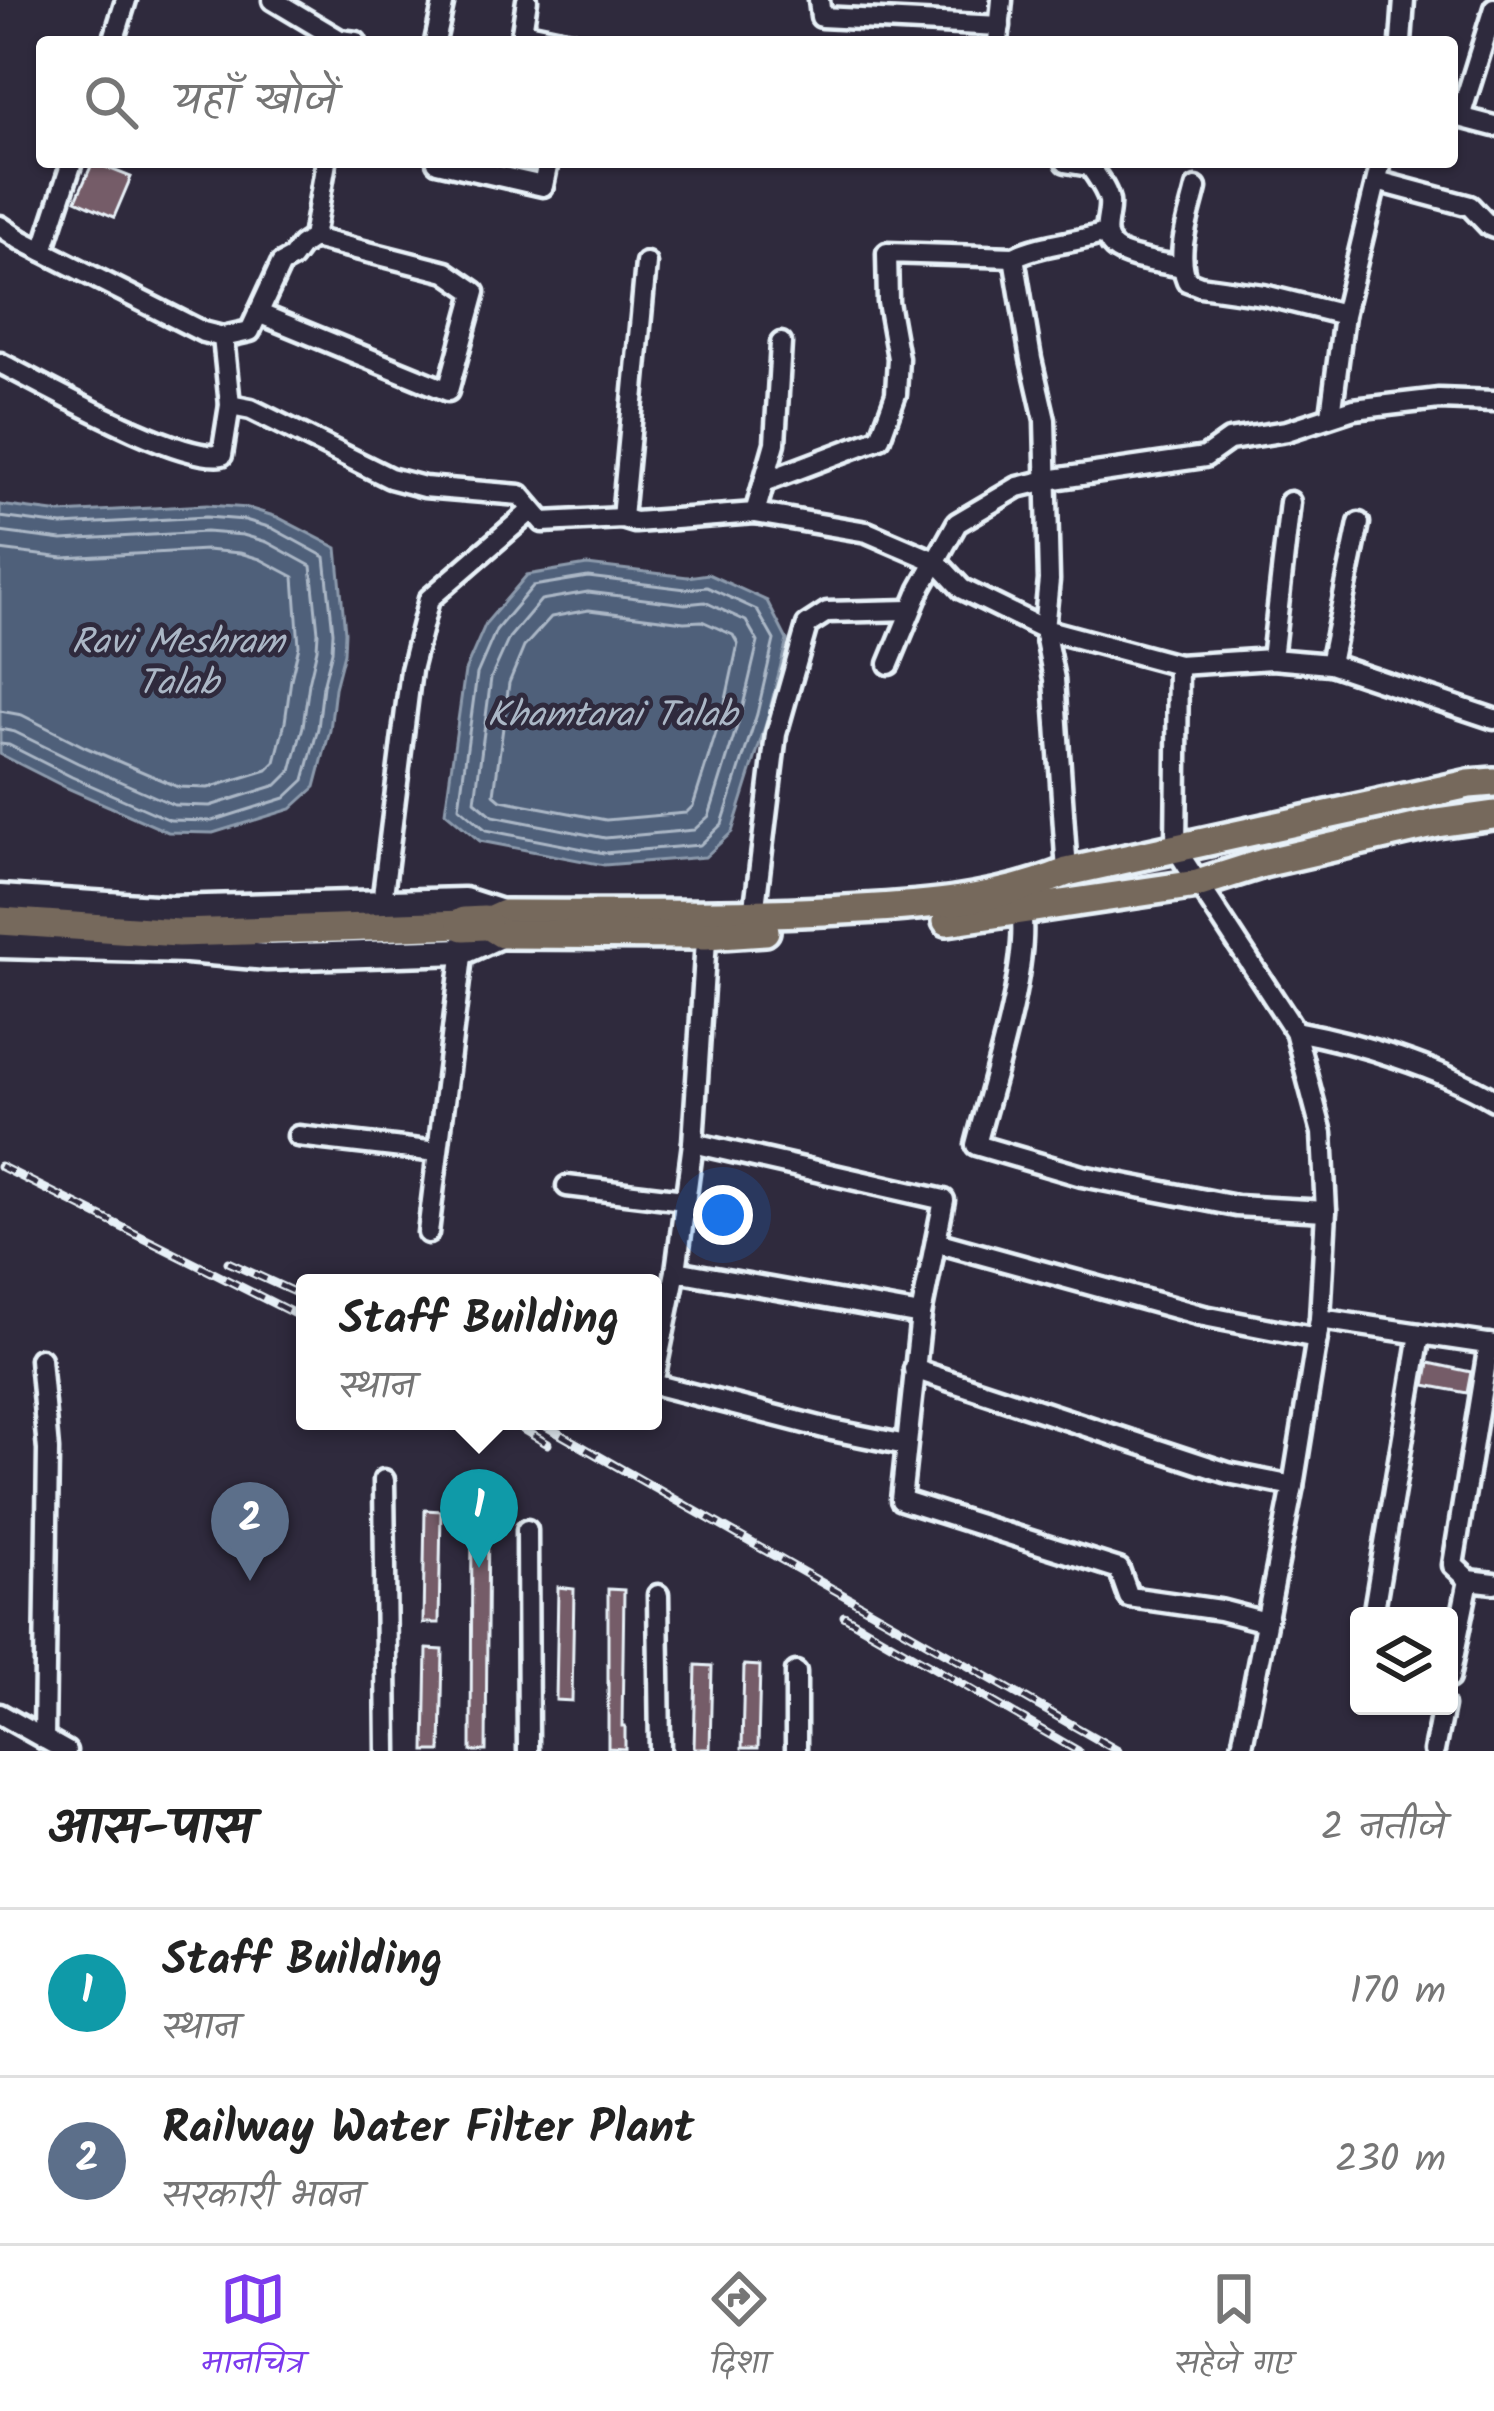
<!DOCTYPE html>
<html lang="hi">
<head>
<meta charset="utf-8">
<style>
  body { margin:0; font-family:Kalam,"Playpen Sans Deva",sans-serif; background:#f2f2f2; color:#222 }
  .controls { position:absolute; right:36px; bottom:36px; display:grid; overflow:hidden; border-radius:12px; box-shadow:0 3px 9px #0004 }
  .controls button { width:108px; height:108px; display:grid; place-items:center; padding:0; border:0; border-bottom:3px solid #e0e0e0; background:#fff; color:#222; font:60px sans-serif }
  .you { position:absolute; left:723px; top:1215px; width:42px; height:42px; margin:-30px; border:9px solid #fff; border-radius:50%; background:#1a73e8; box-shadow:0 0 0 18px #1a73e833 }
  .badge { display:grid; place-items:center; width:78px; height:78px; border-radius:50%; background:#7c3aed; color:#fff; font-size:39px; font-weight:700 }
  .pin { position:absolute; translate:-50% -99px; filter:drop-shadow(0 3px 6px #0008) }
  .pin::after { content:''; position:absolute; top:63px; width:42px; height:36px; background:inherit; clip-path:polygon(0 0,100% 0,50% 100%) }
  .popup { position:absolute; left:296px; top:1274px; width:366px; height:156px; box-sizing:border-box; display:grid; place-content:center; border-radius:12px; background:#fff; filter:drop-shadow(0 3px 9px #0005); font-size:39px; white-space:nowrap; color:#767676 }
  .popup b { font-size:45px; color:#222 }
  .popup::after { content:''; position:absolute; left:50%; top:100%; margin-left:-24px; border:24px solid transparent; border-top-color:#fff }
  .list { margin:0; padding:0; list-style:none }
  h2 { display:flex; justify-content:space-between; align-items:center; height:156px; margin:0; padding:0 48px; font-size:51px }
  h2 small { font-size:39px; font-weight:400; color:#767676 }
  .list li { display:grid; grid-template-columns:78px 1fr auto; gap:36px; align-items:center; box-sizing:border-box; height:168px; padding:0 48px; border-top:3px solid #e0e0e0 }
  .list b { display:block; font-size:45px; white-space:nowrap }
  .list p { margin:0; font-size:39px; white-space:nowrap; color:#767676 }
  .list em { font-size:39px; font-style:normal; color:#767676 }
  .icon { flex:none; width:66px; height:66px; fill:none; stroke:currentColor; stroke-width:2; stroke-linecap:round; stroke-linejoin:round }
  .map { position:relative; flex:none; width:1494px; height:1751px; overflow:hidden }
  .search { position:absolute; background:#fff; box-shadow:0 3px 9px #0004; left:36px; right:36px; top:36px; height:132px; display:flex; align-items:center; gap:30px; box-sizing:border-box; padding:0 42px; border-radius:12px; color:#767676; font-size:45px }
  .sheet { height:492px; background:#fff }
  nav { display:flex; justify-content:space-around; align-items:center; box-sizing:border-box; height:168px; border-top:3px solid #e0e0e0; background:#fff; font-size:33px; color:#767676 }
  nav a { display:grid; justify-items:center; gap:6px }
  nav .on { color:#7c3aed }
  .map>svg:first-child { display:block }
</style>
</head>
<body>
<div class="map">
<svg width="1494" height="1751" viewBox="0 0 1494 1751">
  <rect width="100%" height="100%" fill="#2f2a3d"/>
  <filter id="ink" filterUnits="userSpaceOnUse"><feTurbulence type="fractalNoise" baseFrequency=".00833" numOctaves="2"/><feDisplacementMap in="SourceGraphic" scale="24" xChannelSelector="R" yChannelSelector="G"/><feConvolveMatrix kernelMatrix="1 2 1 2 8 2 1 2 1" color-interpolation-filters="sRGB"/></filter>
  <g filter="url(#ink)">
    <g fill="#4f607a" stroke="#8c9aac" stroke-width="3">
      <polygon points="0,505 61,513 207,505 248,508 277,517 337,548 345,632 344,653 335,688 330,730 315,787 291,809 213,833 168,832 67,788 0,754"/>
      <polygon points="587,565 688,577 708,574 767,601 787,640 768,717 732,832 705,857 604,865 480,841 445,812 465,671 486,623 527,575"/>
    </g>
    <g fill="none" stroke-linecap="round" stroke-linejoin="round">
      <g stroke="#abb7c6" stroke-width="3">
        <polyline points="0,517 62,525 206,517 245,520 272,528 325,557 333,632 332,651 323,686 318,728 304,780 285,798 212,821 170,820 72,777 9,745 0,744"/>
        <polyline points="0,532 62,540 206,532 243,535 267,542 311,566 318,632 317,649 309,683 303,726 291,771 277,785 210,806 174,805 78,763 15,732 0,729"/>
        <polyline points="0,550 63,558 206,550 240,553 260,559 294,577 299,646 291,679 285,722 275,762 267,770 208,788 178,787 85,747 22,715 0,711"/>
        <polygon points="588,577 686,589 707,587 757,610 774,640 757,714 722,824 700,845 604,853 486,830 459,807 477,674 496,630 533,586"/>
        <polygon points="588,592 685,604 705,602 746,621 758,642 742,710 709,816 694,830 605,838 493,816 475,801 491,678 509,638 541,600"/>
        <polygon points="589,610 684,622 702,621 733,635 738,644 725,704 693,806 686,813 606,820 501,800 494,794 509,683 524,647 551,617"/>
      </g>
    </g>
    <g fill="#745c67" stroke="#e8f1f8" stroke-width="3">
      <polygon points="93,162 131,177 114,217 76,200"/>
      <polygon points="1429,1363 1471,1372 1467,1393 1425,1385"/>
      <polygon points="425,1510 441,1511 439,1623 423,1623"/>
      <polygon points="472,1510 488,1511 486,1751 471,1751"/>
      <polygon points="558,1587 574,1589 572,1701 556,1700"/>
      <polygon points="608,1589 624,1590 622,1726 625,1726 625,1749 608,1748"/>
      <polygon points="427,1649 443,1650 441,1751 425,1751"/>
      <polygon points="696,1665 712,1666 710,1749 694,1749"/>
      <polygon points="744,1665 760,1666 758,1748 742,1748"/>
    </g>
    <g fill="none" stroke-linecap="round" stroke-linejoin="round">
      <defs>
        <g id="street">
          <polyline points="273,0 340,40 356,42"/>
          <polyline points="819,0 821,17 1000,26"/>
          <polyline points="522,32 527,0"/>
          <polyline points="113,42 126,0"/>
          <polyline points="435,42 444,0"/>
          <polyline points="520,42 522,32 570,42"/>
          <polyline points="998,42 1002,0"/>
          <polyline points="1401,42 1404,0"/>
          <polyline points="1452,115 1494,126"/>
          <polyline points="1460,117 1494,8"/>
          <polyline points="437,162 543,186 548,162"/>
          <path d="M1066,162L1090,166C1096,176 1107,189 1109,201C1111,217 1099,234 1114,248C1126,259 1165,263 1181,267"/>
          <polyline points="1377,181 1470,206 1489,226 1494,228"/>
          <path d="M1196,188C1189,218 1175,252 1187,281L1200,286L1264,295L1344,315"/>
          <polyline points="0,226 21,240 203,332 223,337 250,331 281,264 292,258 301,246 313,238 326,162"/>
          <polyline points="43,251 72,162"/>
          <polyline points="1014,257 1031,359 1045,420 1049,580 1044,629 1054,679 1067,872"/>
          <polyline points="258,313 448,391 475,292 446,272 313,238"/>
          <polyline points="781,343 775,443 755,513 867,532 937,562 962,589 1044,629 1178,665 1272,659 1330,664 1494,719"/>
          <path d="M0,363C46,386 178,462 222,455L230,405L223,337"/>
          <polyline points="230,405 251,409 390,478 424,487 520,495 543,522 622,518 635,522 755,513"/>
          <polyline points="1331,415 1344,315 1381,162"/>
          <path d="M764,482L880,438L896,394L898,358L888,302L887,253L1014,257C1042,243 1075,243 1105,233"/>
          <polyline points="622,518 646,263"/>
          <polyline points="1272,659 1290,502"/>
          <polyline points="889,664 920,589 957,523 1018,487 1047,480 1205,457 1229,440 1287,431 1354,409 1439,399 1494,401"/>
          <polyline points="1330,664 1359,523"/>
          <polyline points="1178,665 1176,849 1295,1031 1322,1133 1326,1211 1320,1319 1293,1486 1241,1751"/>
          <path d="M1019,902C1035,953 990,1089 976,1145L1082,1176L1236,1206L1326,1211"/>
          <polyline points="382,903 411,670 429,599 532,510"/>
          <polyline points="754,915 776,734 807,625 827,612 910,610"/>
          <path d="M1295,1031C1359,1043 1438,1067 1494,1100"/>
          <polyline points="298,1136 437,1152"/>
          <polyline points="693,1143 944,1200 921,1315 901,1500 1119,1569 1129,1597 1220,1610 1266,1622"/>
          <polyline points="567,1186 684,1200"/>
          <polyline points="428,1233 464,940"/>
          <polyline points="936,1242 1204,1316 1317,1338"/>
          <polyline points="676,1271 921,1315"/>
          <polyline points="1320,1319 1494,1345"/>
          <polyline points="1489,1344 1453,1565 1469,1580 1494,1583"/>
          <polyline points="40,1359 48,1450 44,1739"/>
          <polyline points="914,1369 1228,1473 1293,1486"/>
          <polyline points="653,1384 676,1271 693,1143 707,924"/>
          <polyline points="653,1384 832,1430 906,1445"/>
          <polyline points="384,1480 387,1751"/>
          <polyline points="527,1530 528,1751"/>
          <polyline points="658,1595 660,1751"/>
          <polyline points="1373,1616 1420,1334"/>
          <polyline points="796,1672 796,1751"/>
          <polyline points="1449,1678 1469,1580"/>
          <polyline points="0,1714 66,1751"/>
          <polyline points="1434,1751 1443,1706"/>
        </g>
        <g id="secondary">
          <polyline points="0,898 170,909 464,901 504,914"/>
          <polyline points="0,945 187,950 267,957 464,951 502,934"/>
        </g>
        <g id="primary">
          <polyline points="0,921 178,933 464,924"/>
          <polyline points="947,921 1197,884 1263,863 1437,823 1494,815"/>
          <path d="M484,923L504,914C611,914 718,916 824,911C907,907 989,904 1067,872L1469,784L1494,782"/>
          <polyline points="484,923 502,934 706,935 765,931"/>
        </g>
        <polyline id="highway" points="464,924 484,923"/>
      </defs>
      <use href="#street" stroke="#e8f1f8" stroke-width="27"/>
      <use href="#secondary" stroke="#e8f1f8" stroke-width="33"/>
      <use href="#primary" stroke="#e8f1f8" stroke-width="36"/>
      <use href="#highway" stroke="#e8f1f8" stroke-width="42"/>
      <use href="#street" stroke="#2f2a3d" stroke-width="18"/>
      <use href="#secondary" stroke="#2f2a3d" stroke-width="24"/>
      <use href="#primary" stroke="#76695c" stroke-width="27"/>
      <use href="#highway" stroke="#76695c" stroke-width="33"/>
      <defs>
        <g id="rail">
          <polyline points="0,1166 305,1319"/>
          <polyline points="228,1262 305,1297"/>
          <polyline points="509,1421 548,1444"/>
          <polyline points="537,1421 1118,1751"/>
          <polyline points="844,1616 1078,1751"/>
        </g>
      </defs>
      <use href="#rail" stroke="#e8f1f8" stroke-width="9"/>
      <use href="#rail" stroke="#2f2a3d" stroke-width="4.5" stroke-dasharray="14" stroke-linecap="butt"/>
    </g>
  </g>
  <g text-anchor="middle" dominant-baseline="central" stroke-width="10" stroke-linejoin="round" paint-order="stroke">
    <g font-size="36" font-style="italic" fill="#abb7c6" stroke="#2f2a3d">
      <text x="178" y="643">Ravi Meshram<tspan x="178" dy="41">Talab</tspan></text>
      <text x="612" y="716">Khamtarai Talab</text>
    </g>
  </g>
</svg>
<div class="controls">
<button><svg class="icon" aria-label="layers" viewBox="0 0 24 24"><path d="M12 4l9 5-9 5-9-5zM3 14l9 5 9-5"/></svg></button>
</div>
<div class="you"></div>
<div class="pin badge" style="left:479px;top:1568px;background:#0f9aa8">1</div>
<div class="popup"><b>Staff Building</b>स्थान</div>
<div class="pin badge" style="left:250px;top:1581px;background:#5c6f8a">2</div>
<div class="search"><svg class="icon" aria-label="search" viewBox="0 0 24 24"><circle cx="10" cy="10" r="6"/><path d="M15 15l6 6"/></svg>यहाँ खोजें</div>
</div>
<section class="sheet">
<h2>आस-पास<small>2 नतीजे</small></h2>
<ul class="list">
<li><span class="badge" style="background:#0f9aa8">1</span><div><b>Staff Building</b><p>स्थान</p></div><em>170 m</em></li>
<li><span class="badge" style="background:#5c6f8a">2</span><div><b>Railway Water Filter Plant</b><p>सरकारी भवन</p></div><em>230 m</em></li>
</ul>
</section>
<nav>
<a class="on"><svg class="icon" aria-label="map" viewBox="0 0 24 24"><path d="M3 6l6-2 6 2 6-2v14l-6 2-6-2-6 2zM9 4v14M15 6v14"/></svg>मानचित्र</a>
<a><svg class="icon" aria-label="directions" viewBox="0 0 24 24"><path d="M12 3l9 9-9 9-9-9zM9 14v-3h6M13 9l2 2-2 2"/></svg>दिशा</a>
<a><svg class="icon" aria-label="saved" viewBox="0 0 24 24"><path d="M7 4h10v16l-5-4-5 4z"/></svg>सहेजे गए</a>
</nav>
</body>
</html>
